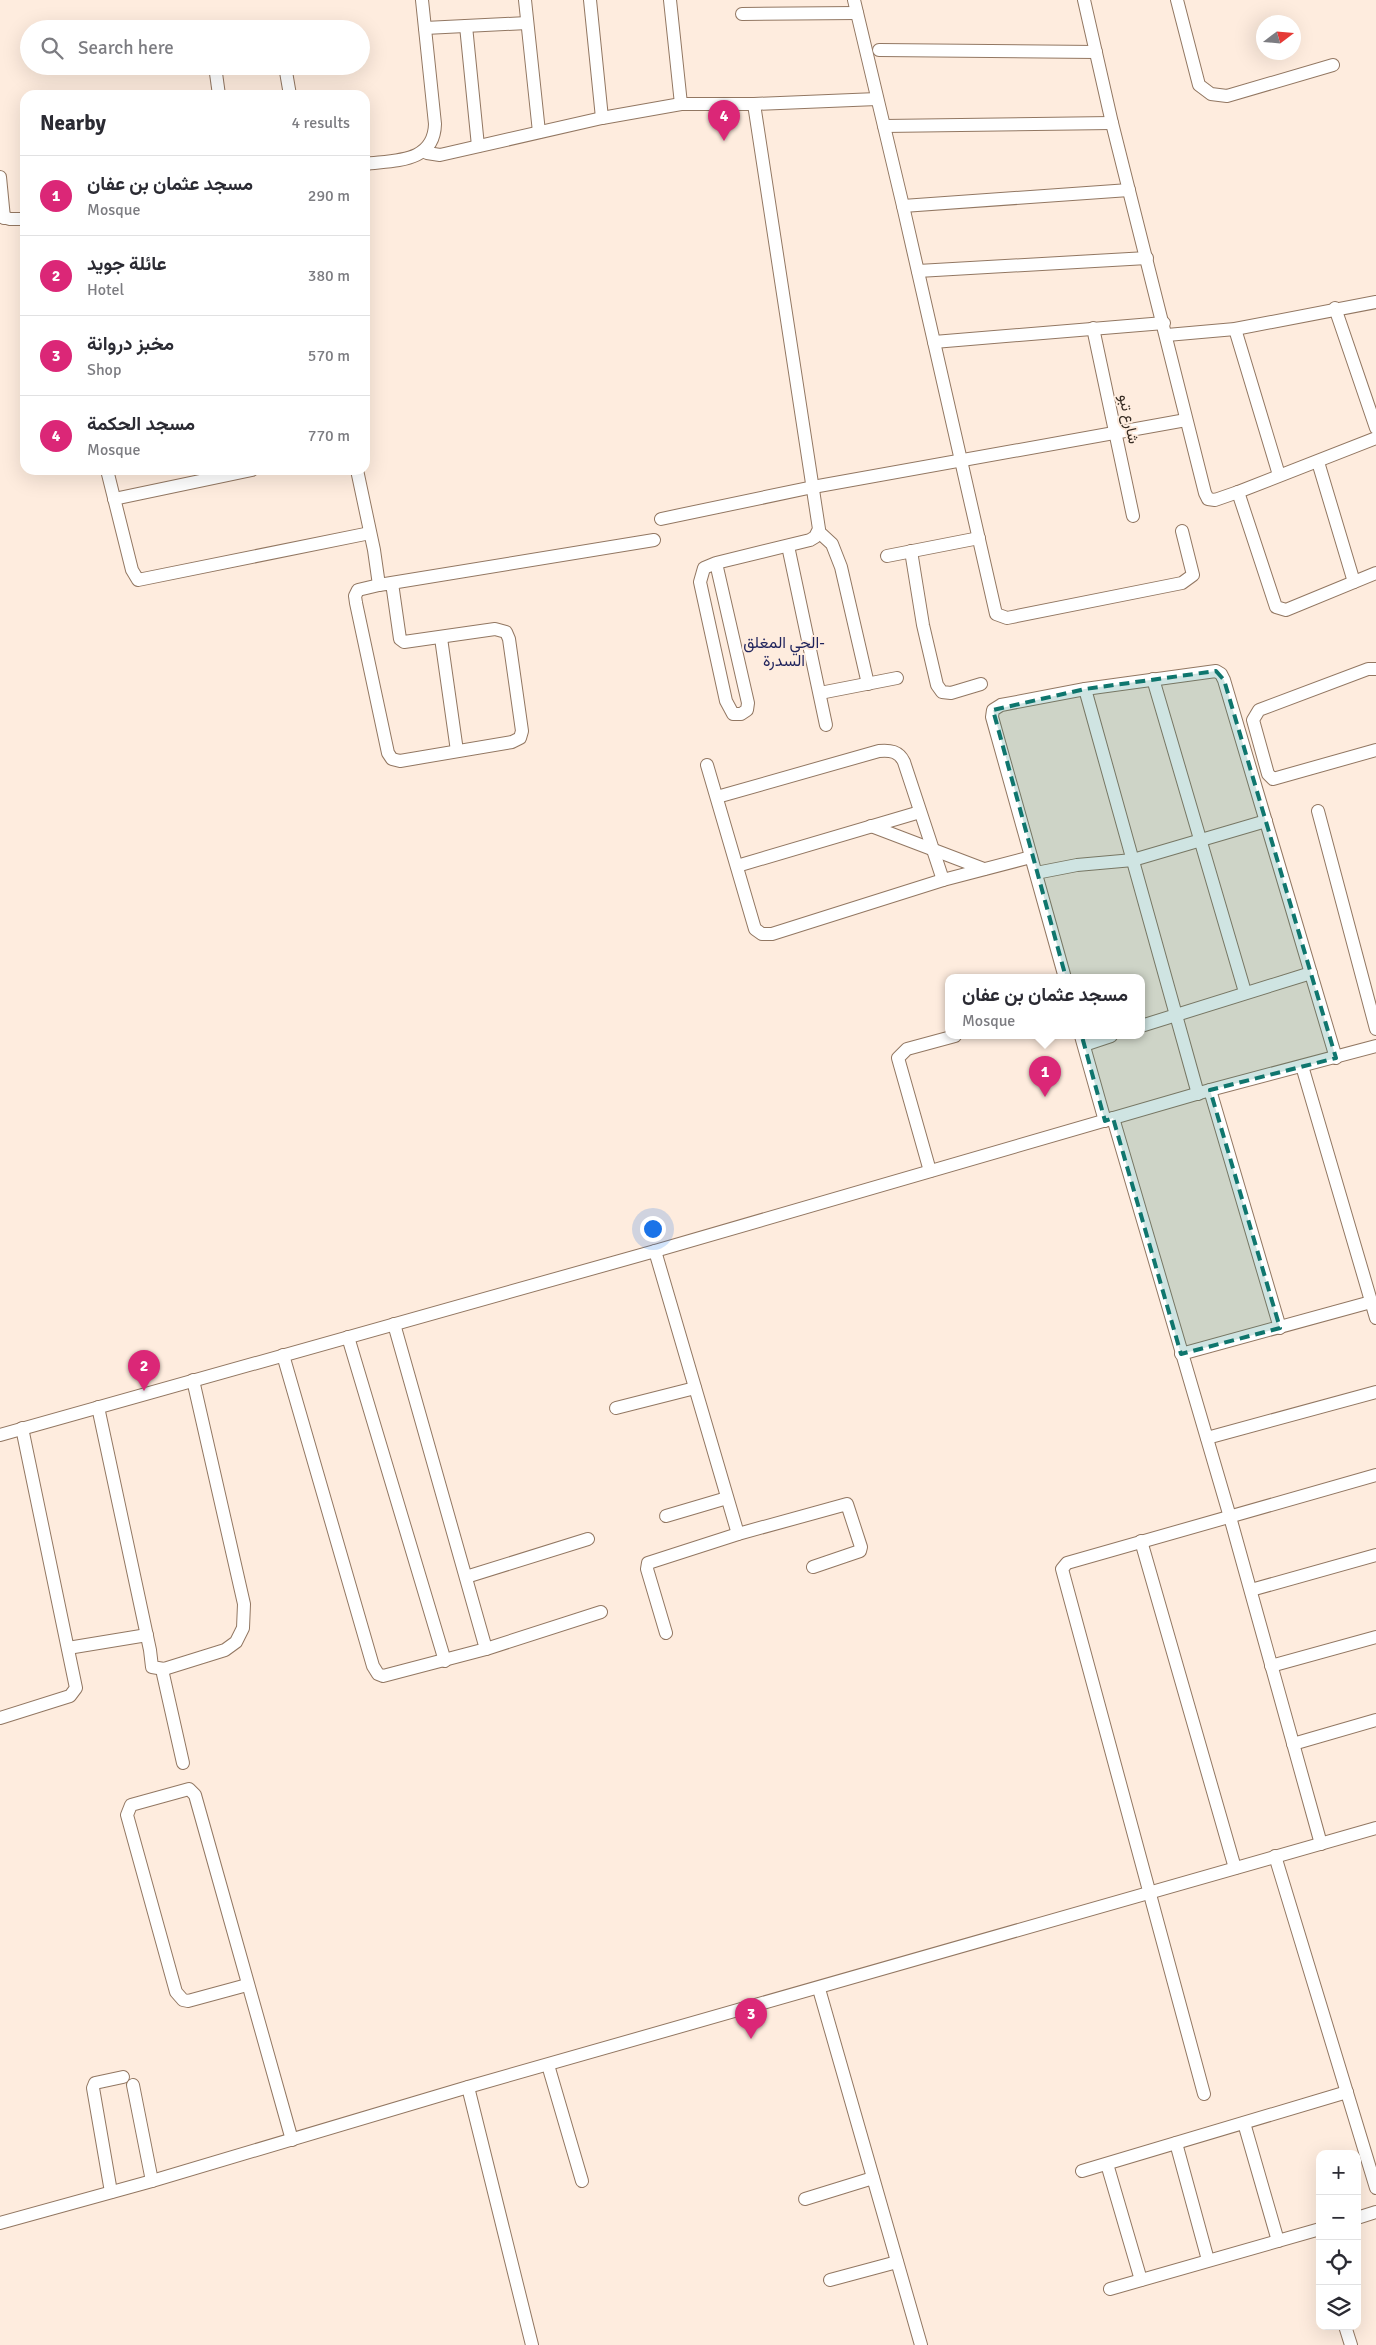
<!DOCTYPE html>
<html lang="en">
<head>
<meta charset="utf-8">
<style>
  body { margin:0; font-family:Signika,Vazirmatn,sans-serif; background:#f2f2f3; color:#2b2b33 }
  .controls { position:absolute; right:15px; bottom:15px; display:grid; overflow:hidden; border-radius:10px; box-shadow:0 5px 20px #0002 }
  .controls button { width:45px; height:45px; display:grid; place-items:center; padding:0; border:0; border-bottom:1px solid #e1e1e2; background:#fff; color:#2b2b33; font:25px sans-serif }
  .compass { position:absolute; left:1256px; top:15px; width:45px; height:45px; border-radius:50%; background:#fff; box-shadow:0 5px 20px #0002; rotate:74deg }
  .you { position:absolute; left:652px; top:1228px; width:18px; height:18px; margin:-12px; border:4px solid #fff; border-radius:50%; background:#1a73e8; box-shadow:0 0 0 8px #1a73e833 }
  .badge { display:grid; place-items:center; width:32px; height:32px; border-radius:50%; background:#db2777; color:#fff; font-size:16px; font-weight:700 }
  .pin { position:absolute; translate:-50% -41px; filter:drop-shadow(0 1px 2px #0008) }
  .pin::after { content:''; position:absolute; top:26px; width:18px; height:15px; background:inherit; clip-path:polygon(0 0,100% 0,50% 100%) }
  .popup { position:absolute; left:945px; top:974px; width:200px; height:65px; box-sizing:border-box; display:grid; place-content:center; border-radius:10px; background:#fff; filter:drop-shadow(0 1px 4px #0005); font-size:16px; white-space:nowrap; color:#7c7c81 }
  .popup b { font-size:19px; color:#2b2b33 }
  .popup::after { content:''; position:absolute; left:50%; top:100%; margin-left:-10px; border:10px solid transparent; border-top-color:#fff }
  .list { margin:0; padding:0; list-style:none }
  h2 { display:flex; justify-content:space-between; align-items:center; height:65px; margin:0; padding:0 20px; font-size:21px }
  h2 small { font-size:16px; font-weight:400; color:#7c7c81 }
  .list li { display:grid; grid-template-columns:32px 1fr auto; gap:15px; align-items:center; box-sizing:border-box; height:80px; padding:0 20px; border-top:1px solid #e1e1e2 }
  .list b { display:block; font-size:19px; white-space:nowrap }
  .list p { margin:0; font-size:16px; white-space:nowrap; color:#7c7c81 }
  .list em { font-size:16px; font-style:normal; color:#7c7c81 }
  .icon { flex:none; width:28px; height:28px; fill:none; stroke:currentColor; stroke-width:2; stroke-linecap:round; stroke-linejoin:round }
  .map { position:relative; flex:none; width:1376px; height:2345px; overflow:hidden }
  .search { position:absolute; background:#fff; box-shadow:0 5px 20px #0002; left:20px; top:20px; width:350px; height:55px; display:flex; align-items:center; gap:12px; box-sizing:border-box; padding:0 18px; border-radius:28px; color:#7c7c81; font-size:19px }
  .panel { position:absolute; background:#fff; box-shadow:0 5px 20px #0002; left:20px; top:90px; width:350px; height:385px; border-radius:15px }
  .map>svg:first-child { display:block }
</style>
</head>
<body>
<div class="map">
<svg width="1376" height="2345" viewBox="0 0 1376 2345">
  <rect width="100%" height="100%" fill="#feecde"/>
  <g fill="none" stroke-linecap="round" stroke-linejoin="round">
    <defs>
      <g id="minor">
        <polyline points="525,0 539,132"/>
        <polyline points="590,0 602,118"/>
        <polyline points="670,0 681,104"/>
        <polyline points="854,0 903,206 996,614 1007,618 1182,583 1193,575 1182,531"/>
        <polyline points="1084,0 1112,123 1205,493 1208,499 1215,500 1238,492 1376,438"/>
        <polyline points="1177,0 1199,85 1211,94 1227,96 1333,65"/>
        <polyline points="742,14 857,13"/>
        <polyline points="466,26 478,146"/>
        <polyline points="425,28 527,23"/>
        <polyline points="879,50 1096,52"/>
        <polyline points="215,66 219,95"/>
        <polyline points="285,66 290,95"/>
        <polyline points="884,126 1112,123"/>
        <polyline points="427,148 427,153 440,155 602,118 681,104 754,104 877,99"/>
        <path d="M365,164C395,160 434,163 435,124L422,0"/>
        <polyline points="0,177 4,218"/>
        <polyline points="903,206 1129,190"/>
        <polyline points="0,216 10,219 25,219"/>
        <polyline points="918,271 1147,258"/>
        <polyline points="1335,308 1376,428"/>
        <polyline points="1093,328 1133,516"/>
        <polyline points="1235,329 1279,475"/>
        <polyline points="1167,335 1235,329 1376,302"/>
        <polyline points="934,342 1164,323"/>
        <polyline points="1318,462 1354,582"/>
        <polyline points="107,470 132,570 138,580 370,533"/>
        <polyline points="357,470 374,550 379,585"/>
        <polyline points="1238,492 1276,607 1286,610 1376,573"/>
        <polyline points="114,499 252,470"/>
        <polyline points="661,519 813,487 1186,420"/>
        <polyline points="819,532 832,544 841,567 868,684"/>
        <polyline points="788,546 826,725"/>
        <polyline points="911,551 923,625 937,685 942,692 951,693 981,684"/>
        <polyline points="887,556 979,538"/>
        <polyline points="716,563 748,703 747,710 741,714 733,714 726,701 700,582 704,568 716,563 810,540 815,537 819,529 754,104"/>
        <polyline points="392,583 400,639 404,642 495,629 506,632 509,639 522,731 520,738 512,742 400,761 392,759 388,753 356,603 355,596 358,590 379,585 654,540"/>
        <polyline points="441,638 457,751"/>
        <polyline points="1376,669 1368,669 1259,710 1253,720 1268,774 1273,779 1376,750"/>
        <polyline points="1153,679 1245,992"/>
        <polyline points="1085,689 1198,1094"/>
        <polyline points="820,693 897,678"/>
        <polyline points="707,765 755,929 762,934 772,934 943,880 1031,857"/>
        <path d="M717,797L879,751C890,750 899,751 904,762L943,880"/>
        <polyline points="1318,811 1376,1029"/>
        <polyline points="871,826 984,869"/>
        <polyline points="737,866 920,812"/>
        <polyline points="1036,873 1077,865 1133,860 1266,821"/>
        <polyline points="1065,978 992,717 993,710 1001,705 1085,689 1216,671 1221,674 1224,680 1336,1058"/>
        <polyline points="1141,1026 1311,973"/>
        <polyline points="1081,1036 1105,1121"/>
        <polyline points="1084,1045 1111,1036"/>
        <polyline points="1302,1066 1376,1318"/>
        <polyline points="1210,1090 1280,1328"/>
        <polyline points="1113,1118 1230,1517 1321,1844"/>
        <polyline points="930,1171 898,1058 907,1049 955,1036"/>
        <polyline points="655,1251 738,1534"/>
        <polyline points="348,1337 445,1661"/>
        <polyline points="1181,1354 1371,1302"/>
        <polyline points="283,1355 373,1666 378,1674 383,1676 486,1649 394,1324"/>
        <polyline points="98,1407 150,1650 152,1667 164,1669 225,1650 236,1642 243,1628 244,1604 193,1380"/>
        <polyline points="616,1408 695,1388"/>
        <polyline points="0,1435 655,1251 1210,1090 1376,1046"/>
        <polyline points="1207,1438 1376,1392"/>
        <polyline points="666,1516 727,1498"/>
        <polyline points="1141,1541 1235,1868"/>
        <polyline points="466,1577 588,1539"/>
        <polyline points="1251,1590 1376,1555"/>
        <polyline points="666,1633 647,1569 648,1563 738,1534 847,1504 861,1547 860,1551 813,1567"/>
        <polyline points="68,1648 147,1635"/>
        <polyline points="486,1649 601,1612"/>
        <polyline points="1271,1666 1376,1637"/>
        <polyline points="164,1669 163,1674 183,1763"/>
        <polyline points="0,1718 70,1696 76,1688 22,1428"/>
        <polyline points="1293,1744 1376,1720"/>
        <polyline points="1275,1856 1376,2188"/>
        <polyline points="247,1985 188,2001 183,2000 176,1992 127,1815 131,1805 189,1789 195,1795 292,2140"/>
        <polyline points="819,1989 921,2345"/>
        <polyline points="548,2065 582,2181"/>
        <polyline points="133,2085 152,2181"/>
        <polyline points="468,2087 532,2345"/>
        <polyline points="1204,2094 1062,1569 1067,1563 1376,1475"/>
        <polyline points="1244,2123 1278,2241"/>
        <polyline points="1176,2143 1208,2260"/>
        <polyline points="1107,2164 1141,2280"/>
        <polyline points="1082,2171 1347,2092"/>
        <polyline points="111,2192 93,2088 95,2083 123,2077"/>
        <polyline points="805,2199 873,2178"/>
        <polyline points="1357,2218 1376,2212"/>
        <polyline points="0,2223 152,2181 468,2087 1376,1828"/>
        <polyline points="830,2280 897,2262"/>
        <polyline points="1110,2289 1320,2229"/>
        <polyline points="1345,2326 1351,2345"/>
      </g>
    </defs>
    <use href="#minor" stroke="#927762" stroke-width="14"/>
    <use href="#minor" stroke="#fff" stroke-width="12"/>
  </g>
  <path fill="#0f766e" fill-opacity="0.2" stroke="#0f766e" stroke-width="4" stroke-dasharray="10 6" stroke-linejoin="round" d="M1216,671L1224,680L1336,1058L1210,1090L1280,1328L1181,1354L1113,1118L1105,1121L993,710L1085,689Z"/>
  <g text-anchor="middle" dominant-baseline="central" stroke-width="4" stroke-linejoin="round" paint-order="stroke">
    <g font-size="15" fill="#362b22" stroke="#feecde">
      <text transform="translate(1129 419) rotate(78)">شارع تبو</text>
    </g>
    <g font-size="16" fill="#1f235c" stroke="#feecde">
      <text x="784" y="643">الحي المغلق-<tspan x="784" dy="18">السدرة</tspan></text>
    </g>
  </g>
</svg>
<div class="controls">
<button>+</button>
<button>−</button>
<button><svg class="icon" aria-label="locate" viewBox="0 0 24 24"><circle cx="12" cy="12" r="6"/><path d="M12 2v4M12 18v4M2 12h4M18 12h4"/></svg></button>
<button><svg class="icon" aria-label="layers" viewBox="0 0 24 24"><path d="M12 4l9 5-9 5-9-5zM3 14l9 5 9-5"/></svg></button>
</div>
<svg class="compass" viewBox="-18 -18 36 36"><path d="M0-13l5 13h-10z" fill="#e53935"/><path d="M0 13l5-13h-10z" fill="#7c7c81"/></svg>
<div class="you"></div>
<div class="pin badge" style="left:1045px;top:1097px">1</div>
<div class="popup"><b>مسجد عثمان بن عفان</b>Mosque</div>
<div class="pin badge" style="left:144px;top:1391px">2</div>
<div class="pin badge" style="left:751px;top:2039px">3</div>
<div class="pin badge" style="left:724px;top:141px">4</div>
<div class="search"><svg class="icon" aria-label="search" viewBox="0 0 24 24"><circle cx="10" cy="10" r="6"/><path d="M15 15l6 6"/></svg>Search here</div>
<section class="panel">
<h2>Nearby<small>4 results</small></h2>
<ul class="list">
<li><span class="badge">1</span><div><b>مسجد عثمان بن عفان</b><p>Mosque</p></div><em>290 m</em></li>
<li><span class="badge">2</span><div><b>عائلة جويد</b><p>Hotel</p></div><em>380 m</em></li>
<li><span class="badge">3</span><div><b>مخبز دروانة</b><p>Shop</p></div><em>570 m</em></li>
<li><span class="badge">4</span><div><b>مسجد الحكمة</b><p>Mosque</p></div><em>770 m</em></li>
</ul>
</section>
</div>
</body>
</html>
